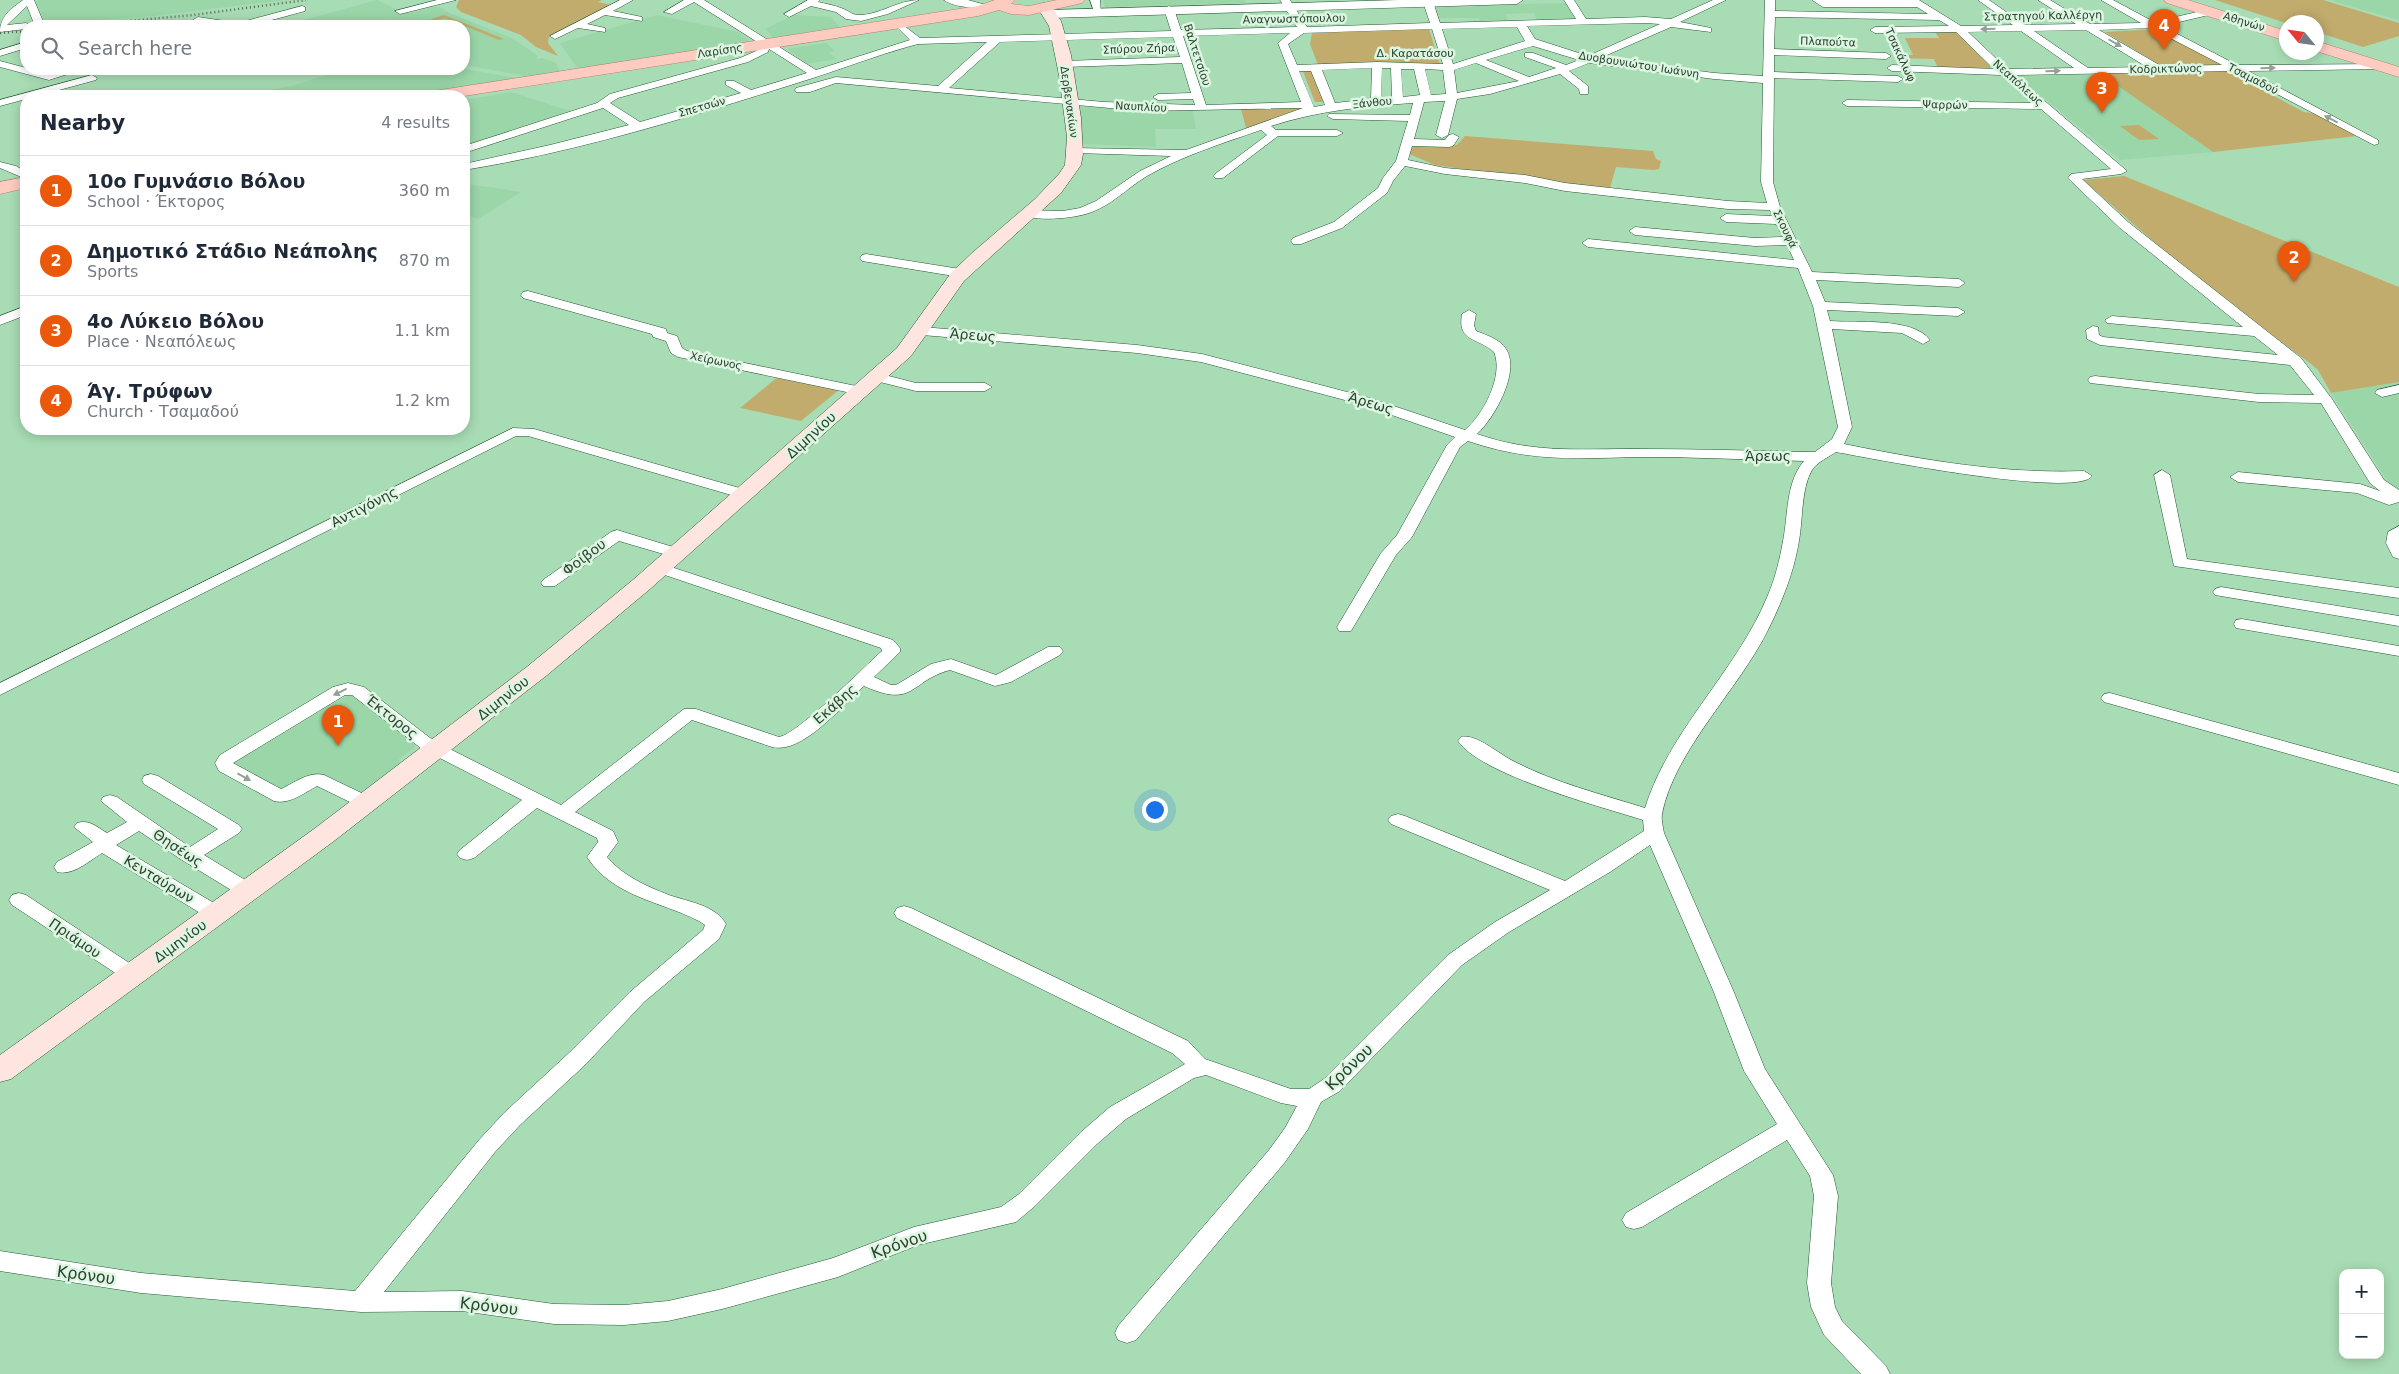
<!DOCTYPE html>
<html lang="en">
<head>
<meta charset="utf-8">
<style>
  body { margin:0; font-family:"DejaVu Sans",sans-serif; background:#f6f6f7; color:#1f2937 }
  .controls { position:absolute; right:15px; bottom:15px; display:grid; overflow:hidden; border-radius:10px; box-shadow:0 2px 12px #0003 }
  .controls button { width:45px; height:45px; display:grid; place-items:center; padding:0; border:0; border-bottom:1px solid #e0e1e3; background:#fff; color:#1f2937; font:25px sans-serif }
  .compass { position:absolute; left:2279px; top:15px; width:45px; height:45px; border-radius:50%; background:#fff; box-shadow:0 2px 12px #0003; rotate:299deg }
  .you { position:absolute; left:1154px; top:809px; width:18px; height:18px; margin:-12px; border:4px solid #fff; border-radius:50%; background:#1a73e8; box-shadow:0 0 0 8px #1a73e833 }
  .badge { display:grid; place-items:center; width:32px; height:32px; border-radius:50%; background:#ea580c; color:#fff; font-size:16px; font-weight:700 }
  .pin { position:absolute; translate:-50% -41px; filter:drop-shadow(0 1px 2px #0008) }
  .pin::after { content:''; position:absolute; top:26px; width:18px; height:15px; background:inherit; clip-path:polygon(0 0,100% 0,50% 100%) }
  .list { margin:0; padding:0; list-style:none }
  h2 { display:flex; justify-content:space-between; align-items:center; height:65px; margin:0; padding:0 20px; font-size:21px }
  h2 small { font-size:16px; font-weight:400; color:#747a83 }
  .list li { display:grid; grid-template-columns:32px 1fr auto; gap:15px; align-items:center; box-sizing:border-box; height:70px; padding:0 20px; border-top:1px solid #e0e1e3 }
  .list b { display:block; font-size:19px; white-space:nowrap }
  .list p { margin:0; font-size:16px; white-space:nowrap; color:#747a83 }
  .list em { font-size:16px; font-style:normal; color:#747a83 }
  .icon { flex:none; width:28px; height:28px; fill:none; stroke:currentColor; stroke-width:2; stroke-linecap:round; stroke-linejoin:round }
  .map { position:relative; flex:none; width:2399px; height:1374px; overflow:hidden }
  .search { position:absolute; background:#fff; box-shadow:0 2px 12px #0003; left:20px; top:20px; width:450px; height:55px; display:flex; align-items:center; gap:12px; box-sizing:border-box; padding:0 18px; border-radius:20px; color:#747a83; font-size:19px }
  .panel { position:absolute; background:#fff; box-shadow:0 2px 12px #0003; left:20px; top:90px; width:450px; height:345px; border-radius:20px }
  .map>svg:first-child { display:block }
</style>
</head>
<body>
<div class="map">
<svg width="2399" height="1374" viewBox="0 0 2399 1374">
  <rect width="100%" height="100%" fill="#a8dcb4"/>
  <g fill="#9ad6a8">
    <polygon points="39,0 286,0 153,16 46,24 36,3"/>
    <polygon points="377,0 402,12 410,13 432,7 440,7 449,13 510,37 537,55 537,59 542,58 556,63 560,71 525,76 464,65 464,26 408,26 391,19 379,26 282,26"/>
    <polygon points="1103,0 1244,0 1245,3 1105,7"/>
    <polygon points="2333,0 2399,0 2399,20 2335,2"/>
    <polygon points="1567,3 1578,20 1537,21 1534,13 1506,14 1508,22 1480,23 1479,18 1438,18 1435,6"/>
    <polygon points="657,15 738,32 748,40 748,42 578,69 560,43"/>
    <polygon points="794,15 831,17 842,30 776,40 765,29"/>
    <polygon points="826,43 835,51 829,52 836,59 806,64 788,49"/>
    <polygon points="345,69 464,69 516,78 410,96 242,96 295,85"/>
    <polygon points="2098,72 2213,152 2120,160 2013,73"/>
    <polygon points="511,92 570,111 464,148 464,100"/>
    <polygon points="1076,106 1160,111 1193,111 1196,129 1155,129 1156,147 1082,144"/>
    <polygon points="464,184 482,186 521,192 478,219 464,215"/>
    <polygon points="2399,382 2399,492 2391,487 2331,393"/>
    <polygon points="347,696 353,696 358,698 415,745 414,748 399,759 400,764 365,792 358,794 318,776 287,793 232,764"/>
  </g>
  <g fill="#c2ac6d">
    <polygon points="459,0 602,0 598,2 611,5 549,36 548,43 558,56 536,47 521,35 461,12 456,7"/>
    <polygon points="2215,0 2323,0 2399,23 2399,36 2363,47 2317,32 2316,22 2286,23"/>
    <polygon points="444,15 504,39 499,40 445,18 423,24 420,23"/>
    <polygon points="1398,29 1429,29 1440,65 1318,65 1310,44 1312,33"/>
    <polygon points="2156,29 2222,65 2163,67 2105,32"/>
    <polygon points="1955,31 1990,66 1990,68 1938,68 1934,59 1896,58 1895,55 1913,55 1905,38 1939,38 1935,32"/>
    <polygon points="1302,69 1314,69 1326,102 1315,102"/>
    <polygon points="2235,70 2251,79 2251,84 2304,112 2317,114 2357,136 2213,152 2098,72 2115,72 2128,75"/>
    <polygon points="1299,107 1305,109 1246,128 1241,109"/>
    <polygon points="2139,125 2159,139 2139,140 2120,126"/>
    <polygon points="1465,136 1653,151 1656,159 1661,161 1659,169 1654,170 1616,167 1609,191 1435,165 1409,154 1412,148 1417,145 1457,145"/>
    <polygon points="2124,176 2399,287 2399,382 2331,393 2318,370 2311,364 2194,277 2083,180"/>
    <polygon points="779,376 840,389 801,421 740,408"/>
  </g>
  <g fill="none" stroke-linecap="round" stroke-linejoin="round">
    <defs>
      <g id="minor">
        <path d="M23,0H34L45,26H35L27,6L7,25L26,23L31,26H26V29L0,32C0,16 11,9 23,0Z"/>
        <polygon points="437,0 456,0 400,14 395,11"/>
        <polygon points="620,0 633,0 613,11 642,17 642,21 605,15 587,24 605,28 605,32 578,28 555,39 550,36"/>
        <path d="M684,0H704L816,70L910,40L898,28L903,25L920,38L1171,31L1164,9L1169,6L1174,9L1181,30L1297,27L1280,0H1290L1307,27L1430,23L1423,2L1425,0L1433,2L1440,23L1576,19L1564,0H1574L1586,19L1645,17L1671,19L1713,0H1726L1680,22L1711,28V32L1671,27L1600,58L1714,73L1763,76L1765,0H1775V11L1928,14L1917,7H1823L1812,0H1919L1961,26L2013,25L1978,0H1989L2025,25L2076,24L2038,0H2050L2090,24L2141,23L2101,0H2113L2154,22L2210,9L2213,10V14L2162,26L2237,65L2384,64V68L2380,69L2248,71L2378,140V144L2374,145L2233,71L2014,75L2127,171L2121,174L2082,179L2128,222L2301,358L2332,399L2384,480L2399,490V502L2389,505L2357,493L2238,482L2230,477L2238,472L2360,484L2380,491L2370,483L2321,403L2259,402L2090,383L2088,380L2090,377L2095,376L2259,394L2314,395L2290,365L2100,345L2087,339L2086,330L2093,326L2098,327L2099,335L2103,337L2278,355L2254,336L2107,323L2105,320L2112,316L2243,327L2120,228L2070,180L2068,178L2071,174L2111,169L2041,109L1847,106L1842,103L1847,100L2034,103L2001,75L1892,71L1887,68L1892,65L1994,69L1956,32L1875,33L1870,30L1875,27L1949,26L1939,20L1775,17L1774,49L1886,53L1891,56L1886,59L1774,55V72L1898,76L1903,79L1898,82L1774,78L1773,182L1780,207L1812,272L1959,279L1965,283L1959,287L1816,280L1825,302L1958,308L1965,312L1958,316L1827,310L1830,321C1856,323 1913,317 1930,340L1923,344L1902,333L1832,329L1852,427L1844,444C1924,460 2002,474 2084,471L2092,476C2076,499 1869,458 1836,452C1829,457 1817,462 1812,470C1801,489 1803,519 1799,541C1794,572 1782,602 1768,630C1739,689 1674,751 1662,814C1661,820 1663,827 1664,833L1733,990L1765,1069L1833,1175L1838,1196L1831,1283L1835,1307L1842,1321L1886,1366L1890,1374H1861L1824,1335L1811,1307L1807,1283L1814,1196L1810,1176L1787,1140L1642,1227L1634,1229L1626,1227L1622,1220L1626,1213L1777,1124L1744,1071L1713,990L1650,845L1610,872L1509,932L1462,965L1340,1091L1321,1102L1308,1129L1285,1162L1136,1340L1127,1343L1118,1340L1115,1333L1118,1326L1269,1150L1285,1128L1297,1106L1281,1103L1206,1075L1194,1078L1126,1119L1097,1144L1035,1206L1016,1222L918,1245L838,1277L722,1309L668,1321L624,1325L554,1324L462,1311L361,1312L141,1293L0,1271V1251L141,1273L355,1291L479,1140L504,1113L570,1052L630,992L703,930L705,925L699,921C660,901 613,897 587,857L598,842L597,838L537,808L474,858L467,860L460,858L457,854L460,850L522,800L422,749L352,695H345L233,763L281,789C294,783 309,771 324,775L374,799L376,803L374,807L367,809L360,807L317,786C304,793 289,805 274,801L219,771L215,763L220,755L333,687L348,683L364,687L434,741L561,805L684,709H696L779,737C798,734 864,667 882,651L881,648L653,571L651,568L653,565H665L893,640L900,648V652L874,677L891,685H896L931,664L951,659L996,675L1048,647H1060L1063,651L1060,655L1011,682L995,686L950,670C909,681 915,709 864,686C843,705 802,755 772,747L692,720L575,812L613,831L618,842L607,857C623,876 646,886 669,895C689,902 715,905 726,924L719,939L644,1002L586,1064L520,1125L495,1152L384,1292L462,1291L554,1304L624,1305L668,1301L722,1289L833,1258L914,1227L1001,1207L1019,1194L1081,1132L1110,1107L1185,1064L1172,1053L897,918L894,913L897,908L904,906L911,908L1188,1041L1205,1059L1291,1089H1309L1324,1079L1448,955L1495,922L1550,890L1391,824L1388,820L1391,816L1398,814L1405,816L1565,881L1644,831L1643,820C1602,807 1481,775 1458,741L1461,737C1476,733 1500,755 1515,762C1556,783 1601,794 1645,808C1669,730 1737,671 1768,595C1775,579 1780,558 1783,541C1788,515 1786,481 1804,461C1751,460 1698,457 1645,457C1579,458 1532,463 1468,441L1460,447L1412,537L1396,555L1351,631H1339L1337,627L1381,553L1397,535L1447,445L1455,437L1360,404L1201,362L1137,353L922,335L915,331L922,327L1137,345L1202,354L1370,398L1465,430C1483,415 1504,376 1494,352C1477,337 1457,342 1462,314L1469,310L1476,314L1474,325L1476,331C1486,335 1500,339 1506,349C1521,371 1494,419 1477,434C1537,455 1586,448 1647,449C1703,449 1759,451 1815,452L1832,439L1838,427L1813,306L1798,268L1588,247L1582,243L1588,239L1794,260L1787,245L1755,246L1635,235L1629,231L1635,227L1755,238L1783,237L1776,224L1726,222L1720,218L1726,214L1772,216L1770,210L1728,209L1565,191L1525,183L1445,174L1405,166L1393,181L1387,193L1342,228L1301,244H1293L1291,241L1293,238L1334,222L1378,188L1383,178L1396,161L1408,121L1333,119L1327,116L1329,114L1410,115L1413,103C1364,106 1317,111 1271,126L1276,130H1337L1343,133L1337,136H1278L1223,178H1215L1213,176L1215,174L1267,135L1261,130C1223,143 1182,156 1147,176C1127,188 1111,206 1089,213C1076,218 1031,223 1022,213L1024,210L1063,211L1080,208L1096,201L1140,171L1171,156L1076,153L1070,150L1072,148L1186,150L1303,108L1143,111L836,83L810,92H796L795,90L796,88L836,77L938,86L987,42L918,44L907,47C875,56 844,68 813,78C699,114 582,151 464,170V164L550,145L629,125L603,108L464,153V146L597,103L610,94L740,58L765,47L694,2L672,14L664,12ZM1645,23L1660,24L1588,56L1535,39L1527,26ZM1517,27L1525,41L1453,64L1442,29ZM2151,28L2222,65L2161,66L2099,30ZM1432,29L1443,64L1377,62L1297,65L1288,44L1304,33ZM2086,30L2147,67L2088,68L2034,31ZM2021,31L2074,68L2007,69L1968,32ZM1290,33L1278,43L1301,102L1206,105L1183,36ZM1173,37L1180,57L1064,61L1059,64L1064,67L1182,63L1191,93L1158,94L1153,97L1158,100L1193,99L1195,105L1104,102L949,88L1000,42ZM1533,46L1579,60L1566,65L1533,53H1525V57L1556,68L1529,77L1486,60ZM769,49L807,73L751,90L734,81H726V85L741,93L640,122L610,103L618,98L748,62L768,52ZM1476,63L1519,81L1457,93L1454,70ZM1589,63L1714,79L1763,83L1761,182L1767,203L1728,201L1565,183L1525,175L1445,168L1408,160L1412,146L1449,147L1453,146L1459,137L1453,134L1449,135L1445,140L1414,139L1424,102L1445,101L1436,135L1442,138L1448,135L1457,99L1490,94L1560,74L1579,89L1580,94H1588V86L1569,71ZM1372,68L1371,99L1335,103L1322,70ZM1382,68H1391L1392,98L1381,99ZM1401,69H1414L1420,95L1403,97ZM1425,69L1443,70L1446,94L1431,95ZM1299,71H1311L1325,105L1314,107Z"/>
        <path d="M808,0H820L818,2C826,4 834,5 841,8C848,10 851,15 859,15C880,15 898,0 919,0L888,14L861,21L846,19L836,12L811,6L789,17L784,14Z"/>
        <path d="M944,0H968L986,5C979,11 951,6 944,0Z"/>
        <polygon points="1090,0 1100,0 1101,14 1095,14"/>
        <path d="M302,6L305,7V11C274,19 245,30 212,25C205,24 198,24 193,20L198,17L238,23Z"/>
        <polygon points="26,42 26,48 0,56 0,50"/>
        <polygon points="0,61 49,74 67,69 83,69 49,80 0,67"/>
        <polygon points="92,75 97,78 96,80 37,96 26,96 26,99 0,106 0,100"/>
        <polygon points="0,162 16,166 26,172 26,179 0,168"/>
        <polygon points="866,254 960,269 966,273 960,277 862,261 860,258 862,255"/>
        <polygon points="528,291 666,329 667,333 677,336 682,348 687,351 861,387 868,391 861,395 678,357 671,353 666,341 653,337 652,334 523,298 521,295 523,292"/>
        <polygon points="26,306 26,315 0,325 0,316"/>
        <polygon points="877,373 916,383 985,383 992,387 985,391 916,391 872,380 870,377 872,374"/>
        <polygon points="2399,385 2399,393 2382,397 2375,393 2377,390"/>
        <polygon points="513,428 534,429 750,491 753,494 745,499 528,436 516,436 0,695 0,683"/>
        <polygon points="2162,470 2170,475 2187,559 2399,588 2399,598 2174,566 2154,475"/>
        <polygon points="2399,526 2399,559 2393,557 2386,543 2388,532"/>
        <polygon points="617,530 683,550 685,553 683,556 677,558 619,541 555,586 543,586 541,583 543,580 611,532"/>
        <polygon points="2221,587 2399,616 2399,626 2215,595 2213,592 2215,589"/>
        <polygon points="2242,619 2399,646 2399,656 2236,628 2234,624 2236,620"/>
        <polygon points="2110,693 2399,773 2399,785 2104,702 2101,698 2104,694"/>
        <path d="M151,774L158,776L239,825L242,829L239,833L204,855L255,886L258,891L255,896L248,898L241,896L182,860L139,831L116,845L224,909L227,914L224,919L217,921L210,919L102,853C89,861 73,876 57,872L54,867L57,862L93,842L74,827L77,823C89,819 97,827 107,833L127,822L101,801L103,797L110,795L117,797L190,847L218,829L144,784L142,780L144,776Z"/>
        <polygon points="19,893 26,895 140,970 143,975 140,980 133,982 126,980 12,905 9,900 12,895"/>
      </g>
      <polygon id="tertiary" points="1399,0 1523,0 1517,4 1050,18 1044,14 1050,10"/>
      <polygon id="secondary" points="1044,3 1051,6 1061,21 1071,55 1081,118 1083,154 1081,165 1061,193 964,281 911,356 650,589 546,676 334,841 11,1079 0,1082 0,1055 314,829 528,666 634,579 897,348 951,273 972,253 1035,199 1059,174 1065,165 1067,137 1059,75 1049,26 1037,7"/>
      <g id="primary">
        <polygon points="995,0 1015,0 1011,4 1029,6 1057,0 1085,0 1082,3 1029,15 1011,14 999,10 978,16 464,96 426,96 428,92 434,91 978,6"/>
        <polygon points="2164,0 2188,0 2286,31 2286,41 2167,3"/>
        <polygon points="2316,41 2399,67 2399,77 2316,51"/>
        <polygon points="26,177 26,188 0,194 0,182"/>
      </g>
    </defs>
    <use href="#minor" stroke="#265735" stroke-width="1"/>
    <use href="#tertiary" stroke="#265735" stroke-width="1"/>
    <use href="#secondary" stroke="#265735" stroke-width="1"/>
    <use href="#primary" stroke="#b48473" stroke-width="1"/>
    <use href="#minor" fill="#fff" fill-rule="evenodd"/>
    <use href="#tertiary" fill="#fff" fill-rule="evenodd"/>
    <use href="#secondary" fill="#fee5e0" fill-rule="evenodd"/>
    <use href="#primary" fill="#fecbc1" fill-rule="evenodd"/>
    <g stroke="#4e6c55" stroke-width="2.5" stroke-dasharray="1 3" stroke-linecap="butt">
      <polyline points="75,26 193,15 306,0"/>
      <polyline points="0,33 26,31"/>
    </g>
  </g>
  <defs><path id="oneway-solid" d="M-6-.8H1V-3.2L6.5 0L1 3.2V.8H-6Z" transform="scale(1.25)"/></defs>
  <g fill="#95a098">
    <use href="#oneway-solid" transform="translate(1988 29) rotate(179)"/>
    <use href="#oneway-solid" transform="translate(2115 43) rotate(30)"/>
    <use href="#oneway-solid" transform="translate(2268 68) rotate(-1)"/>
    <use href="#oneway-solid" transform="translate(2053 71) rotate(-1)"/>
    <use href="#oneway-solid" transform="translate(2331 119) rotate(-152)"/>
    <use href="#oneway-solid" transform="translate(340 692) rotate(154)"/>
    <use href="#oneway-solid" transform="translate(244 777) rotate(29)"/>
  </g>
  <g text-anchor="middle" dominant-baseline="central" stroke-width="5" stroke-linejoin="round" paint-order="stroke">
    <g font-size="11" fill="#2b4130" stroke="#dcf6e1">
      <text transform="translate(2043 16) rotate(-1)">Στρατηγού Καλλέργη</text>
      <text transform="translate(1294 19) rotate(-1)">Αναγνωστόπουλου</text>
      <text transform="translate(2244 22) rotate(17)">Αθηνών</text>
      <text transform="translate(1828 42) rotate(2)">Πλαπούτα</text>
      <text transform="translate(1139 49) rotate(-2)">Σπύρου Ζήρα</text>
      <text transform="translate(720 51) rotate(-9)">Λαρίσης</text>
      <text x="1415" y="53">Δ. Καρατάσου</text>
      <text transform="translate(1197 55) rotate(72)">Βαλτετσίου</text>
      <text transform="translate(1900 55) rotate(65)">Τσακάλωφ</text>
      <text transform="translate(1639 65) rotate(9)">Δυοβουνιώτου Ιωάννη</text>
      <text transform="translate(2166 69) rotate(-1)">Κοδρικτώνος</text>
      <text transform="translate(2253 79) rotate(27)">Τσαμαδού</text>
      <text transform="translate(2018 83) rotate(42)">Νεαπόλεως</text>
      <text transform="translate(1069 102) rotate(82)">Δερβενακίων</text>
      <text transform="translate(1372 103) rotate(-6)">Ξάνθου</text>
      <text transform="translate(1945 105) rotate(1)">Ψαρρών</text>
      <text transform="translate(702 107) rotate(-16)">Σπετσών</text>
      <text transform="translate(1141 107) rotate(3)">Ναυπλίου</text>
      <text transform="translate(1785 229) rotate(64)">Σκουφά</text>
      <text transform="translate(716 361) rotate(12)">Χείρωνος</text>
    </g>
    <g font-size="14" fill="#2b4130" stroke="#dcf6e1">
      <text transform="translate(973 335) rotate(5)">Άρεως</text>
      <text transform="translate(1371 403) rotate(17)">Άρεως</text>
      <text transform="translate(811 435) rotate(-42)">Διμηνίου</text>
      <text x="1768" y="456">Άρεως</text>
      <text transform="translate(364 507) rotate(-27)">Αντιγόνης</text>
      <text transform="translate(584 557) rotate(-37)">Φοίβου</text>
      <text transform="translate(503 698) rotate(-38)">Διμηνίου</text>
      <text transform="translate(835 704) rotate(-41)">Εκάβης</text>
      <text transform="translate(392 717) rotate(38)">Έκτορος</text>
      <text transform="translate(178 848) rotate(33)">Θησέως</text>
      <text transform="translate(159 879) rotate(31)">Κενταύρων</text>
      <text transform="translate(75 938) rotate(34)">Πριάμου</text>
      <text transform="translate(180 941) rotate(-36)">Διμηνίου</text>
    </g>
    <g font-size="16" fill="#2b4130" stroke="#dcf6e1">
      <text transform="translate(1349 1067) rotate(-44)">Κρόνου</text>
      <text transform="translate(899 1244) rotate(-19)">Κρόνου</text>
      <text transform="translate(86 1275) rotate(8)">Κρόνου</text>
      <text transform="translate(489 1306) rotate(7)">Κρόνου</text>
    </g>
  </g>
</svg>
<div class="controls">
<button>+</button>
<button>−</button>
</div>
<svg class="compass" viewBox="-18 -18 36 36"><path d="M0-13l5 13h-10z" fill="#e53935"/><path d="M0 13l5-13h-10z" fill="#747a83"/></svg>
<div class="you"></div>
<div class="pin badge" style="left:338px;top:746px">1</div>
<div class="pin badge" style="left:2294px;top:282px">2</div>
<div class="pin badge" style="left:2102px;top:113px">3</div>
<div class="pin badge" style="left:2164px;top:50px">4</div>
<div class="search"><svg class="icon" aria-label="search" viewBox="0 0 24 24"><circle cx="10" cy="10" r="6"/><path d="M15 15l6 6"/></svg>Search here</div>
<section class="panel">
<h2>Nearby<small>4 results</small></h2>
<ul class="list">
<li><span class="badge">1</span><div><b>10ο Γυμνάσιο Βόλου</b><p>School · Έκτορος</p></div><em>360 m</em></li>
<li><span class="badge">2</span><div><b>Δημοτικό Στάδιο Νεάπολης</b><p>Sports</p></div><em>870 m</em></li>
<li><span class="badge">3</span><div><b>4ο Λύκειο Βόλου</b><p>Place · Νεαπόλεως</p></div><em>1.1 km</em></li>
<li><span class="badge">4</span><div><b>Άγ. Τρύφων</b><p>Church · Τσαμαδού</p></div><em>1.2 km</em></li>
</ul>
</section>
</div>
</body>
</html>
